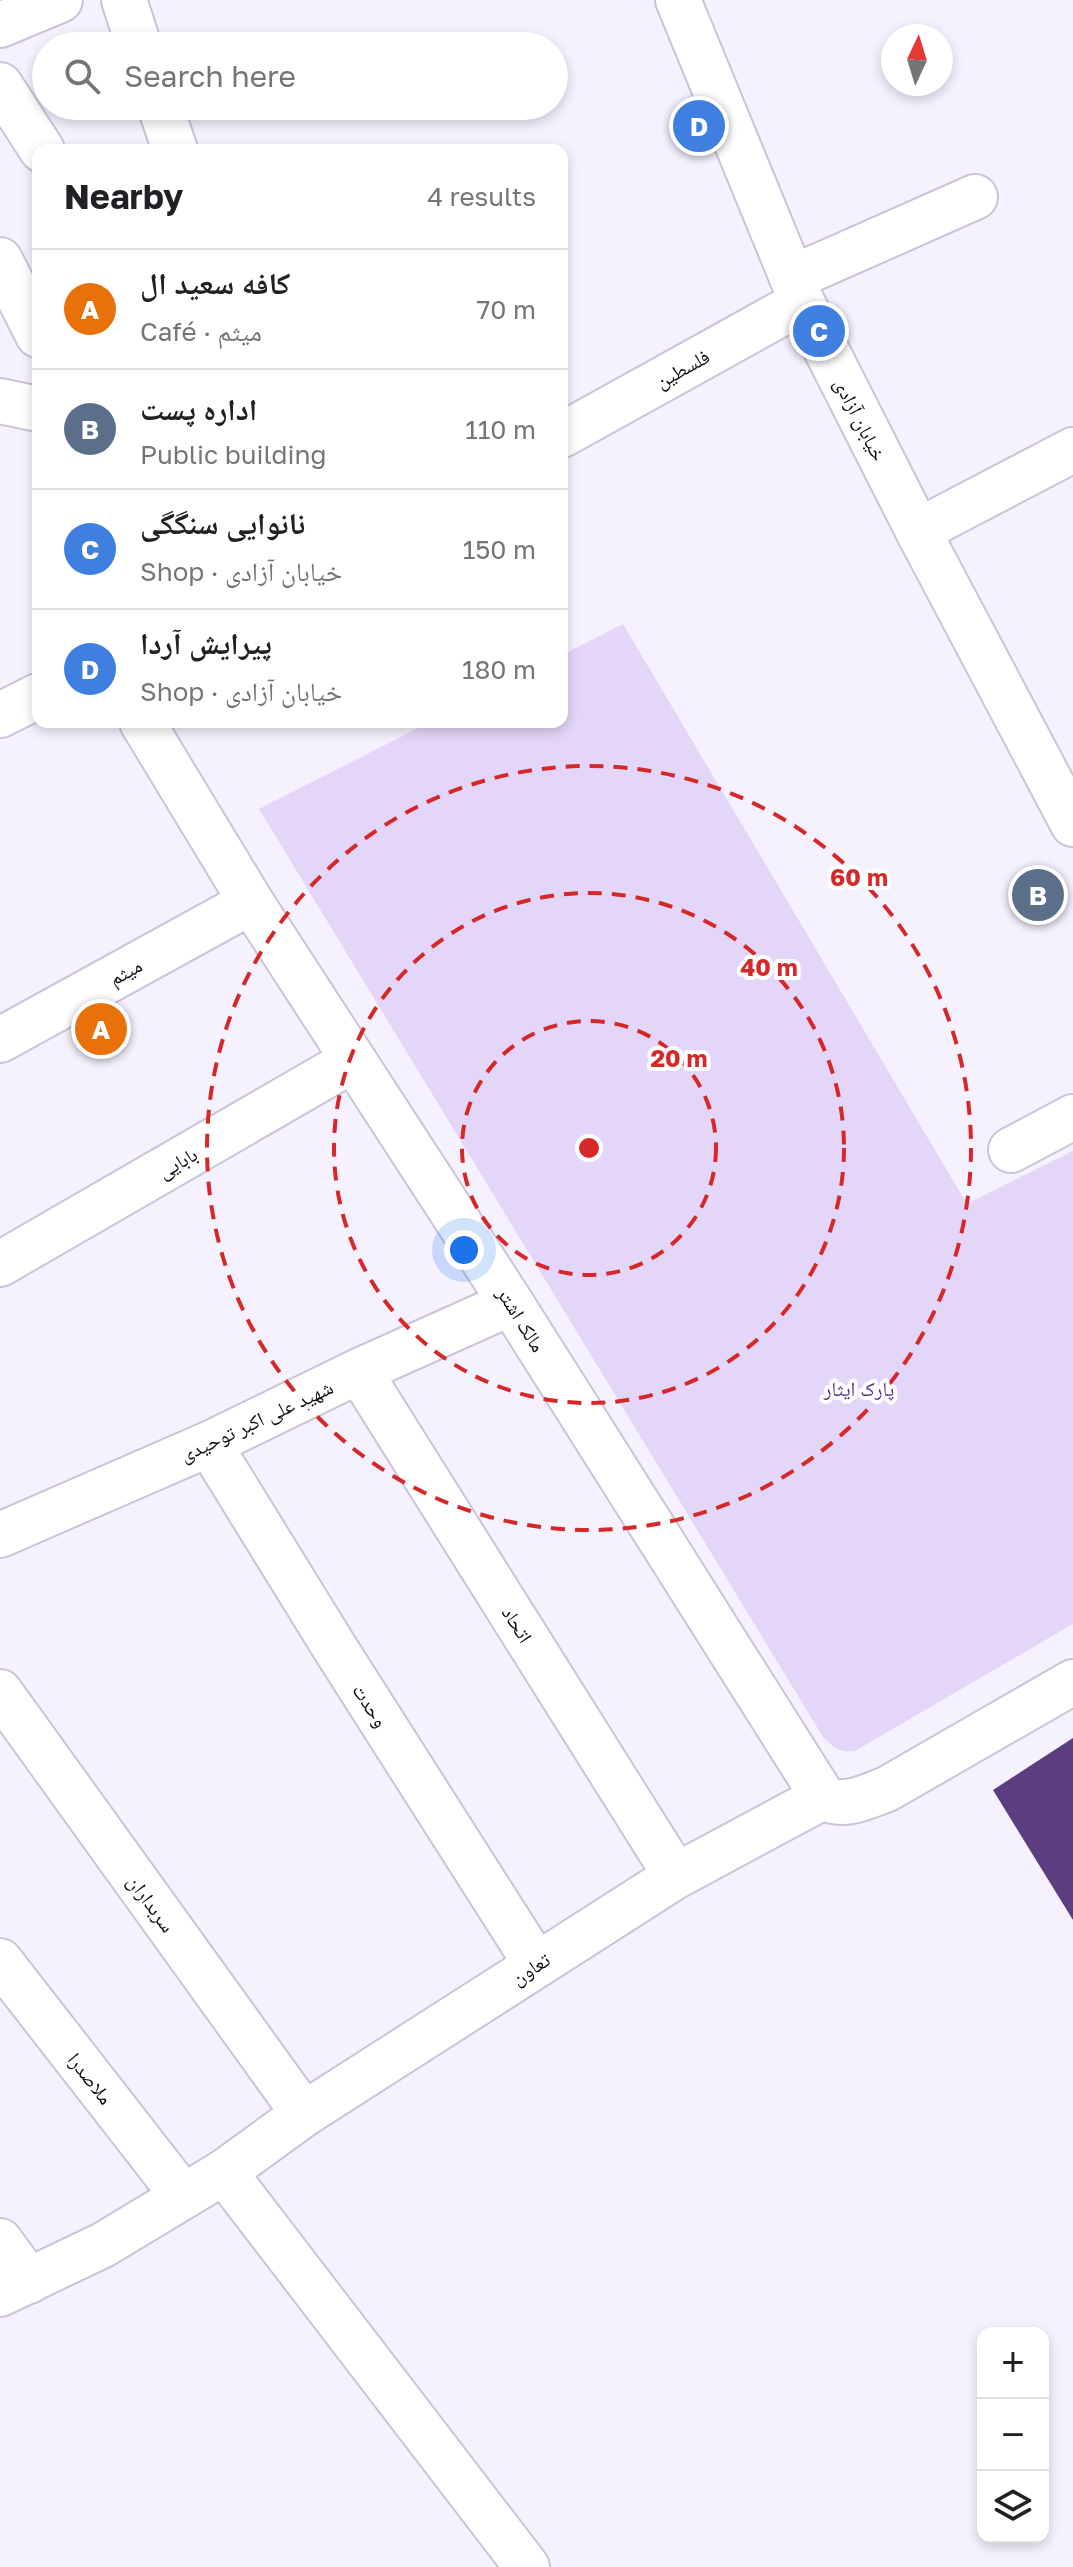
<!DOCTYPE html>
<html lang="en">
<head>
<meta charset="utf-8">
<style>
  body { margin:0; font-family:"Golos Text","Noto Naskh Arabic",sans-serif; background:#f6f6f6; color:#202124 }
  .controls { position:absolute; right:24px; bottom:24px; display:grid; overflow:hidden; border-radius:16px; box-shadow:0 4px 12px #0003 }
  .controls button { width:72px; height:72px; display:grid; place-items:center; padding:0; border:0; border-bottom:2px solid #e0e0e0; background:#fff; color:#202124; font:40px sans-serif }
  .compass { position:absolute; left:881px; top:24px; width:72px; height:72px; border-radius:50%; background:#fff; box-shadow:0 4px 12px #0003; rotate:4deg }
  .you { position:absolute; left:464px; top:1250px; width:28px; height:28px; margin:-20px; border:6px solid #fff; border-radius:50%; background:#1a73e8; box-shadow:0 0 0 12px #1a73e833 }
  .badge { display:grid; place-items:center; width:52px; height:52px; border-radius:50%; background:#7c3aed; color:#fff; font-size:26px; font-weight:700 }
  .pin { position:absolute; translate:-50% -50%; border:4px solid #fff; box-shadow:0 2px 8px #0006 }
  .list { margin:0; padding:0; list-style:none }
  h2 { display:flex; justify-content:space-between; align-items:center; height:104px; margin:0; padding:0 32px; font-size:34px }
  h2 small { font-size:26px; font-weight:400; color:#757577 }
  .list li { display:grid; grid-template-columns:52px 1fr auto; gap:24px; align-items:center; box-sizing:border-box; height:120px; padding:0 32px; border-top:2px solid #e0e0e0 }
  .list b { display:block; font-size:30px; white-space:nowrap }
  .list p { margin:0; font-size:26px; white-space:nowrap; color:#757577 }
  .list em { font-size:26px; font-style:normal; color:#757577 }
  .icon { flex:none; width:44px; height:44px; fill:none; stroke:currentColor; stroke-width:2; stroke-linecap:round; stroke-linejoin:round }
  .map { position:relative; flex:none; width:1073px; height:2567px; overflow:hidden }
  .search { position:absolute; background:#fff; box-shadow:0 4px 12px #0003; left:32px; top:32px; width:536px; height:88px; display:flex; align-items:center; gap:20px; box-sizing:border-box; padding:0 28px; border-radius:44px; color:#757577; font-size:30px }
  .panel { position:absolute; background:#fff; box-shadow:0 4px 12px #0003; left:32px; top:144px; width:536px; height:584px; border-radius:16px }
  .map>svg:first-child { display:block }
</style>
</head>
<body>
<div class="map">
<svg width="1073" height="2567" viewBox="0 0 1073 2567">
  <rect width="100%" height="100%" fill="#f6f1ff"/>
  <path fill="#e4d6f9" d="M623,624L967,1204L1073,1151V1624L855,1751C840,1753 834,1748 823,1737L259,809L430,722H562V655Z"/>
  <polygon fill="#5c3d7f" points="1073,1738 1073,1920 993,1790"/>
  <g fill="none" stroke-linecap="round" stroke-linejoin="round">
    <defs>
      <g id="minor">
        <polyline points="124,0 139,46"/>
        <polyline points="678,0 802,302 918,531 1073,824"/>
        <polyline points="0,25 60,0"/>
        <polyline points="0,85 42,150"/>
        <polyline points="160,106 175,150"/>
        <polyline points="0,260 38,335"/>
        <polyline points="792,278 975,197"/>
        <polyline points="0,401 38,409"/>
        <polyline points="562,435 802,302"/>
        <polyline points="918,531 1073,450"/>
        <polyline points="0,715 38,696"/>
        <path d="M142,722L251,902L511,1303L823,1797C843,1809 866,1797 887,1789L1073,1682"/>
        <polyline points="0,1040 251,902"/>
        <polyline points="1011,1150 1073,1117"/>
        <polyline points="0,1264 353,1060"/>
        <polyline points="359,1371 676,1876"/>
        <polyline points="209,1444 333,1645 536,1964"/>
        <polyline points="0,1535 209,1444 359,1371 511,1303"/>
        <polyline points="0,1692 304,2114"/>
        <polyline points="0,1961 183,2196"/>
        <polyline points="224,2172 527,2567"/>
        <polyline points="0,2241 29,2281"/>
        <polyline points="0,2294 103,2245 224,2172 304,2114 676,1876 823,1797"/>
      </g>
    </defs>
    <use href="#minor" stroke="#ccc3d9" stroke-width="48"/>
    <use href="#minor" stroke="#fff" stroke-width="44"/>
  </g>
  <g fill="none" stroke="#d62828" stroke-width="4" stroke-dasharray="14 10">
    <circle cx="589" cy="1148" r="127"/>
    <circle cx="589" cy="1148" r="255"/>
    <circle cx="589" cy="1148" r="382"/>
  </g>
  <g text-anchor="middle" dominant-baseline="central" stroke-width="8" stroke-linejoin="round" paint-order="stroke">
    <g font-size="20" fill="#0f0c13" stroke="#fff">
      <text transform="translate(682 368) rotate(-29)">فلسطین</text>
      <text transform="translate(861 419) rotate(63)">خیابان آزادی</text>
      <text transform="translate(125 971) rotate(-29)">میثم</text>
      <text transform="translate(177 1162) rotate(-30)">بابایی</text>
      <text transform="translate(522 1319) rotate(58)">مالک اشتر</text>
      <text transform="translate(256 1420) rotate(-25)">شهید علی اکبر توحیدی</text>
      <text transform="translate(518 1624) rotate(58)">اتحاد</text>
      <text transform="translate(371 1705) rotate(57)">وحدت</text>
      <text transform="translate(152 1903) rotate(54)">سربداران</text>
      <text transform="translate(530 1968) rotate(-33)">تعاون</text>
      <text transform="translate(91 2078) rotate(52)">ملاصدرا</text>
    </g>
    <g font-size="20" fill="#572c82" stroke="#fff">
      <text x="859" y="1388">پارک ایثار</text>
    </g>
  </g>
  <circle cx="589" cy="1148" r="12" fill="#d62828" stroke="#fff" stroke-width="4"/>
  <g font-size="24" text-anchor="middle" font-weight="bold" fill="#d62828" stroke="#fff" stroke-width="8" stroke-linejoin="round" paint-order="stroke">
    <text x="859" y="886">60 m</text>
    <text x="769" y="976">40 m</text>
    <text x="679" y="1067">20 m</text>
  </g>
</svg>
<div class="controls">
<button>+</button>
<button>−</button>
<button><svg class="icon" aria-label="layers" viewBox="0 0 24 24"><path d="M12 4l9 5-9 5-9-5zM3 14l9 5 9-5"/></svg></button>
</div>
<svg class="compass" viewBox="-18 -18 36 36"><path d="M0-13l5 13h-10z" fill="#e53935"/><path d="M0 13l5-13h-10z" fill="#757577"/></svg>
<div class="you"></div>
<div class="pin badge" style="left:101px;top:1029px;background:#e8710a">A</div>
<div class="pin badge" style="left:1038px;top:895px;background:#5c6f8a">B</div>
<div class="pin badge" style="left:819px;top:331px;background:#3f7fe0">C</div>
<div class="pin badge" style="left:699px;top:126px;background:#3f7fe0">D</div>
<div class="search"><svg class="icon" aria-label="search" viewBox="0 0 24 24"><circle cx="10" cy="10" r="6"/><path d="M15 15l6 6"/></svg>Search here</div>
<section class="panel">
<h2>Nearby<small>4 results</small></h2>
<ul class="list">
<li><span class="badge" style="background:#e8710a">A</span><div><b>کافه سعید ال</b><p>Café · میثم</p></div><em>70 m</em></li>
<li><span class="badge" style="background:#5c6f8a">B</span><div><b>اداره پست</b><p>Public building</p></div><em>110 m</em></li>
<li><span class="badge" style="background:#3f7fe0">C</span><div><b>نانوایی سنگگی</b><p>Shop · خیابان آزادی</p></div><em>150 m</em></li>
<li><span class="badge" style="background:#3f7fe0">D</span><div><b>پیرایش آردا</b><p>Shop · خیابان آزادی</p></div><em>180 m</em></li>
</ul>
</section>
</div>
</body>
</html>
